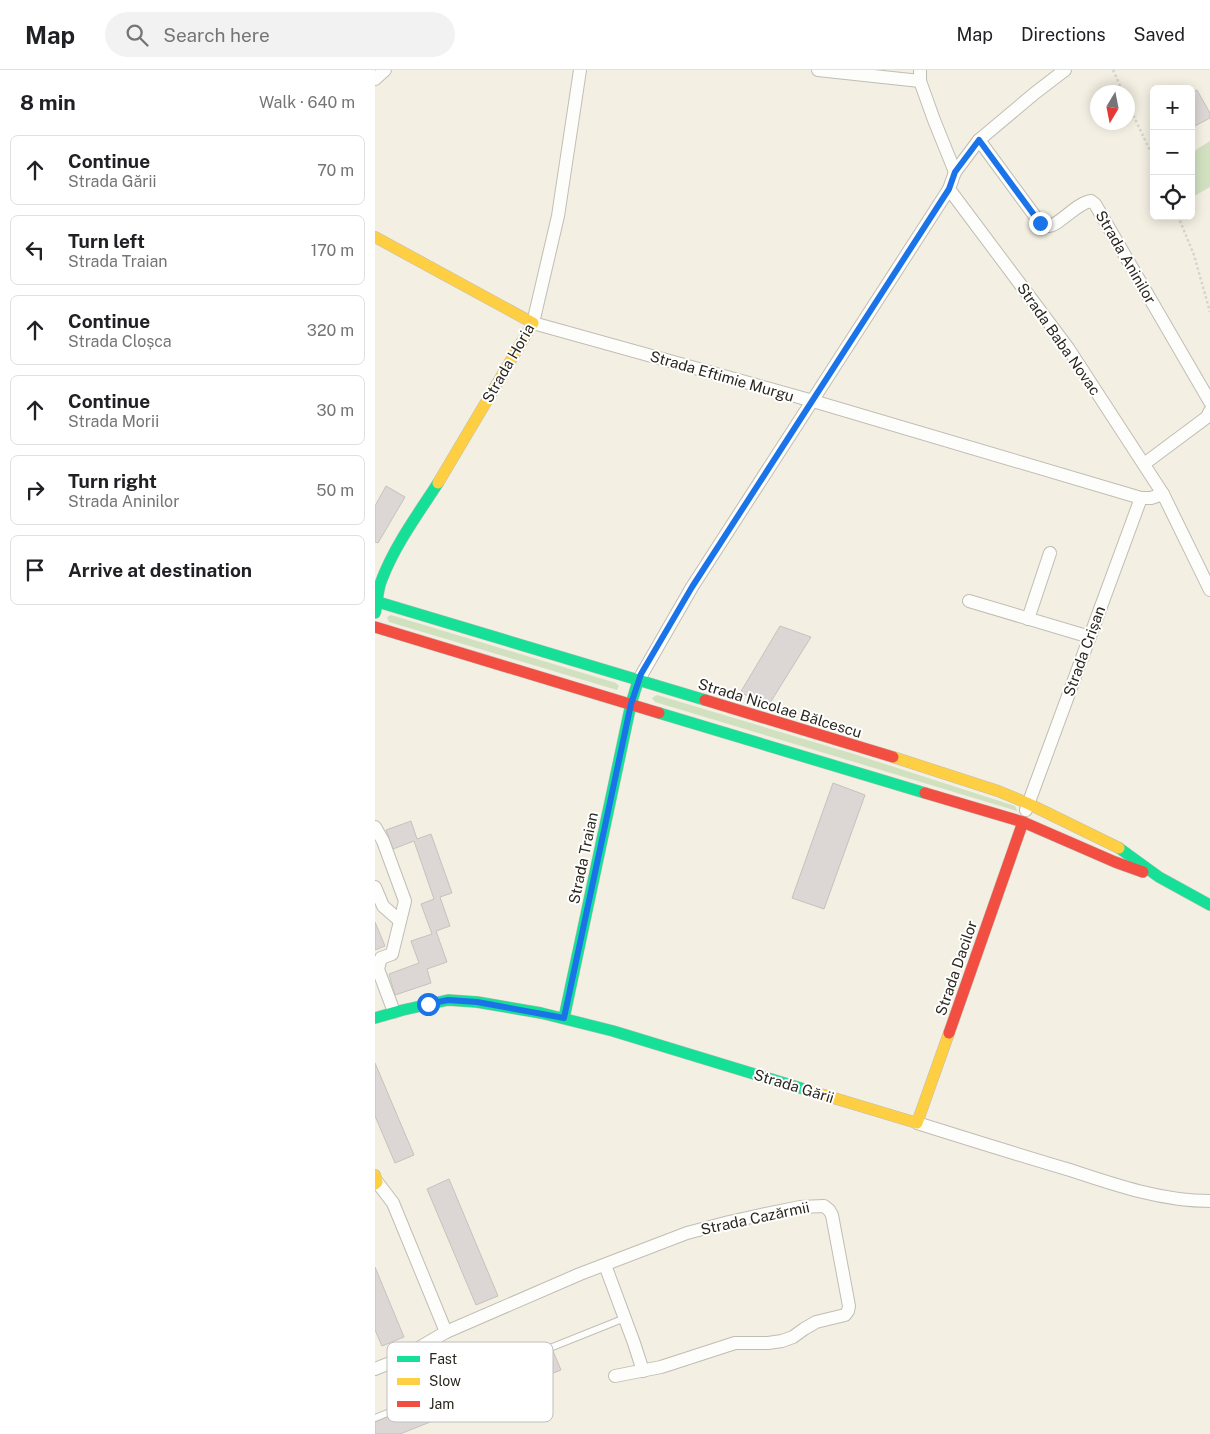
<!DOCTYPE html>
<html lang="en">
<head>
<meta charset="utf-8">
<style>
  body { margin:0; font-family:"Public Sans",sans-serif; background:#f2f2f2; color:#202124 }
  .controls { position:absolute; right:15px; top:15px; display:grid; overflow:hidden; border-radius:8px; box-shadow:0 2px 12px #0003 }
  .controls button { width:45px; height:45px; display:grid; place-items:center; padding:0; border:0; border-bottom:1px solid #e0e0e0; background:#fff; color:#202124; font:25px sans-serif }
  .compass { position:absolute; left:715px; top:15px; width:45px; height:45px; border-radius:50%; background:#fff; box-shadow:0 2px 12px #0003; rotate:190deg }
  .stop { position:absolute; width:15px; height:15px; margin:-11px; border:4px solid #1a73e8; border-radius:50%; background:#fff }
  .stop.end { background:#1a73e8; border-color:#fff; box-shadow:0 1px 5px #0008 }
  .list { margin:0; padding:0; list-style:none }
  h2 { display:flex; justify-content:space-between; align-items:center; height:65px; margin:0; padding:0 20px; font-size:21px }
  h2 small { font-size:16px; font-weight:400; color:#757577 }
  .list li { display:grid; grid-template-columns:32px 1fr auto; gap:15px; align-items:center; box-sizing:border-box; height:70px; margin:0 10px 10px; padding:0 10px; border:1px solid #e0e0e0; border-radius:8px }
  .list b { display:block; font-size:19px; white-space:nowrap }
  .list p { margin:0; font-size:16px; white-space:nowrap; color:#757577 }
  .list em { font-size:16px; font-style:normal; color:#757577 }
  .icon { flex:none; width:28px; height:28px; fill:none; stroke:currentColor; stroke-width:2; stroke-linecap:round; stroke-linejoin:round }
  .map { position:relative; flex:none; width:835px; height:1364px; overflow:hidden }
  header { display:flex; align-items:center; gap:30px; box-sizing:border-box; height:70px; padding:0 25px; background:#fff; border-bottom:1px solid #e0e0e0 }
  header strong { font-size:24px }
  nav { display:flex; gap:28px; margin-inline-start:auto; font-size:18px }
  .search { width:350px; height:45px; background:#f2f2f2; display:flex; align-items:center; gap:12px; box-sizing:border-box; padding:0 18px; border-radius:28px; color:#757577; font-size:19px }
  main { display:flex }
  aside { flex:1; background:#fff }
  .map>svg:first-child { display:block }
</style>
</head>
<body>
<header>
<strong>Map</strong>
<div class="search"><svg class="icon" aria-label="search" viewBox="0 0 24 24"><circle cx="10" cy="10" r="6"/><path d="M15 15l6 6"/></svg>Search here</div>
<nav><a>Map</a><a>Directions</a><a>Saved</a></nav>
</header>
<main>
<aside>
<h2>8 min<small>Walk · 640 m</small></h2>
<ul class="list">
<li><svg class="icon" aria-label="ahead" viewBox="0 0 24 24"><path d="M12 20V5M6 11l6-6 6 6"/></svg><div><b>Continue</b><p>Strada Gării</p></div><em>70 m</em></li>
<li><svg class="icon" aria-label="left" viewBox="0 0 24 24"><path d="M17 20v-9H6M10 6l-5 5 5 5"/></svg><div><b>Turn left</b><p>Strada Traian</p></div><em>170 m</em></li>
<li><svg class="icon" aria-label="ahead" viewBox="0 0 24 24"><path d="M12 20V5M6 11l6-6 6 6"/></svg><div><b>Continue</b><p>Strada Cloșca</p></div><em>320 m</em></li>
<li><svg class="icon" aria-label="ahead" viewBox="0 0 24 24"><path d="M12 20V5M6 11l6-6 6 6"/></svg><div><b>Continue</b><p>Strada Morii</p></div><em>30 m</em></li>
<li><svg class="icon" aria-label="right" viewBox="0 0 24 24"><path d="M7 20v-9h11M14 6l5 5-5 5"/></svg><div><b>Turn right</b><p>Strada Aninilor</p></div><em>50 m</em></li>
<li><svg class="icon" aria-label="arrive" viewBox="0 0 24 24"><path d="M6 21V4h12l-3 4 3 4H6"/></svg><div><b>Arrive at destination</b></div></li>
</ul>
</aside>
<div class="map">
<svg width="835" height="1364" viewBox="0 0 835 1364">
  <rect width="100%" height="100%" fill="#f3efe2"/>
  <g fill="#d1e1c0">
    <polygon points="835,71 835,117 816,128 816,83"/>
    <polygon points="16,545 241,613 244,616 242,620 14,552 12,547"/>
    <polygon points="282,625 479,684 640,736 642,741 280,632 277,628"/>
  </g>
  <g fill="#dcd6d4" stroke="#c8c1be">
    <polygon points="822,20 835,43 835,48 816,58 816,23"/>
    <polygon points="11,416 30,427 3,473 0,472 0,436"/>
    <polygon points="405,556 436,567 395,633 365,623"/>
    <polygon points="458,713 490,725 449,839 417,828"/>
    <polygon points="36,751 42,769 56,764 77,823 65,827 75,856 61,861 72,892 52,899 56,913 20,925 14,904 44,893 36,871 57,864 46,834 59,829 39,771 18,779 11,760"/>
    <polygon points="0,852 10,876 0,880"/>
    <polygon points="0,993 39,1085 20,1093 0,1046"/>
    <polygon points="74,1109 123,1226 101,1235 52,1119"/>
    <polygon points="0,1197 29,1267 7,1276 0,1260"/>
    <polygon points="178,1281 186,1300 25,1364 0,1364 0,1351"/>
  </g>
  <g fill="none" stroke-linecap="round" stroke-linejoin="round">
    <defs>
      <polyline id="lane" points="0,1348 250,1248"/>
      <g id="street">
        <polyline points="205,0 183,146 158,253 438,331 766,428 776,428 788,424 835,520"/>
        <polyline points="443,0 545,11"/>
        <polyline points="545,0 545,11 559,50 580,102"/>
        <polyline points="0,9 10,0"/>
        <path d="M604,70L665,153C667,153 671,156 673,156C684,156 701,133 716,131L720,134L835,332"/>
        <polyline points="574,119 693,278 788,424"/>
        <polyline points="769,394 832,347 835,341"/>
        <polyline points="594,531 715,567"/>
        <polyline points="653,549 675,483"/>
        <polyline points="263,611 317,517 574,119 580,102 604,70 660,23 690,0"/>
        <polyline points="651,740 766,428"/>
        <polyline points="0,757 8,771 30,831 17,884 6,888 3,899 19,942"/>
        <polyline points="0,817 8,836 25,851"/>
        <path d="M542,1053C593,1069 644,1085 695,1100C740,1115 787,1131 835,1131"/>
        <polyline points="2,1112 18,1133 71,1262"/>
        <polyline points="230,1195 259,1273 268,1301"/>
        <polyline points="0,1299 25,1289 71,1262 205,1204 312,1163 354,1152 390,1144 425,1137 449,1136 454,1140 457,1145 474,1236 473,1241 470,1245 441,1252 429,1259 418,1267 407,1271 393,1273 360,1273 286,1297 240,1306"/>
      </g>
      <g id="fast">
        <polyline points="3,532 330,630"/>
        <path d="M0,543C3,532 2,520 7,509C20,475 43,444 63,413"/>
        <polyline points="284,643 550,723"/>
        <polyline points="744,778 784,807 835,835"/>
        <polyline points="0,948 28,940 73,930 102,932 166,943 238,961 432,1020"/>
        <polyline points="189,948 256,634 263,611"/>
      </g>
      <g id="slow">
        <polyline points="0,167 158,253 63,413"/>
        <polyline points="518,687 623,721 652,733 744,778"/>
        <polyline points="432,1020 542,1053 574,963"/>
        <polyline points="0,1105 2,1112 0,1114"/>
      </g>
      <g id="jam">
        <polyline points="0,557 284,643"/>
        <polyline points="330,630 518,687"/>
        <polyline points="550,723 648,752 740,792 768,802"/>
        <polyline points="574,963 648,752"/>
      </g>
    </defs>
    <use href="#lane" stroke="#c0bdb3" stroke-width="8"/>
    <use href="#street" stroke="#c0bdb3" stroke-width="14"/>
    <use href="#fast" stroke="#c0bdb3" stroke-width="12"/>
    <use href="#slow" stroke="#c0bdb3" stroke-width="12"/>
    <use href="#jam" stroke="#c0bdb3" stroke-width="12"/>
    <g stroke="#d5d4d0" stroke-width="2.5" stroke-dasharray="2.5 2.5" stroke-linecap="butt">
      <polyline points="738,0 748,22"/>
      <polyline points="752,32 779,89"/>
      <polyline points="803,146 819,185 835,242"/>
    </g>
    <use href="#lane" stroke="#fdfdfb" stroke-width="6"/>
    <use href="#street" stroke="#fdfdfb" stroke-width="12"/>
    <use href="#fast" stroke="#16e098" stroke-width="11"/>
    <use href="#slow" stroke="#ffcf43" stroke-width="11"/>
    <use href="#jam" stroke="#f24e42" stroke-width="11"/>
  </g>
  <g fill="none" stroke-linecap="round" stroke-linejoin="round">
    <polyline stroke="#1a73e8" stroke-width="6" points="53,934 73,930 102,932 189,948 256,634 266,604 317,517 574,119 580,102 604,70 665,153"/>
  </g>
  <g text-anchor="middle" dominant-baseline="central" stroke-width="4" stroke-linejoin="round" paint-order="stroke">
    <g font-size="15" fill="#2a271e" stroke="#fff">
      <text transform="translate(751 187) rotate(60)">Strada Aninilor</text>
      <text transform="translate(684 269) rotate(55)">Strada Baba Novac</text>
      <text transform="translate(133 293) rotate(-60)">Strada Horia</text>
      <text transform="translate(347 306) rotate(16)">Strada Eftimie Murgu</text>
      <text transform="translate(709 581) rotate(-70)">Strada Crișan</text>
      <text transform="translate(405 638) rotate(17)">Strada Nicolae Bălcescu</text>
      <text transform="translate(208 788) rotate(-78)">Strada Traian</text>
      <text transform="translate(581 898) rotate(-71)">Strada Dacilor</text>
      <text transform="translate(419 1016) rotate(17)">Strada Gării</text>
      <text transform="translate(380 1148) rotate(-12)">Strada Cazărmii</text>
    </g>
  </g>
  <rect x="12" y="1272" width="166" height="80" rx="8" fill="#fff" stroke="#bfbebc" stroke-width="1"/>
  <rect x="22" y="1286" width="23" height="6" fill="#16e098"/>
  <rect x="22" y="1308" width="23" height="7" fill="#ffcf43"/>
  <rect x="22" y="1331" width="23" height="6" fill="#f24e42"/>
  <g font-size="14" fill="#2a271e">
    <text x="54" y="1294">Fast</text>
    <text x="54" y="1316">Slow</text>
    <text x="54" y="1339">Jam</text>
  </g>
</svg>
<div class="controls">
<button>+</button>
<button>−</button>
<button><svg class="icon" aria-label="locate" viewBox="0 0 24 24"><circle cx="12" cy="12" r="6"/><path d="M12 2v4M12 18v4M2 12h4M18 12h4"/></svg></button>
</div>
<svg class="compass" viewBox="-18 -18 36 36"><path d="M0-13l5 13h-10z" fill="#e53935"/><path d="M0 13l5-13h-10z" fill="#757577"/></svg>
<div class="stop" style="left:53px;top:934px"></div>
<div class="stop end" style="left:665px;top:153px"></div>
</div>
</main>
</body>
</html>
